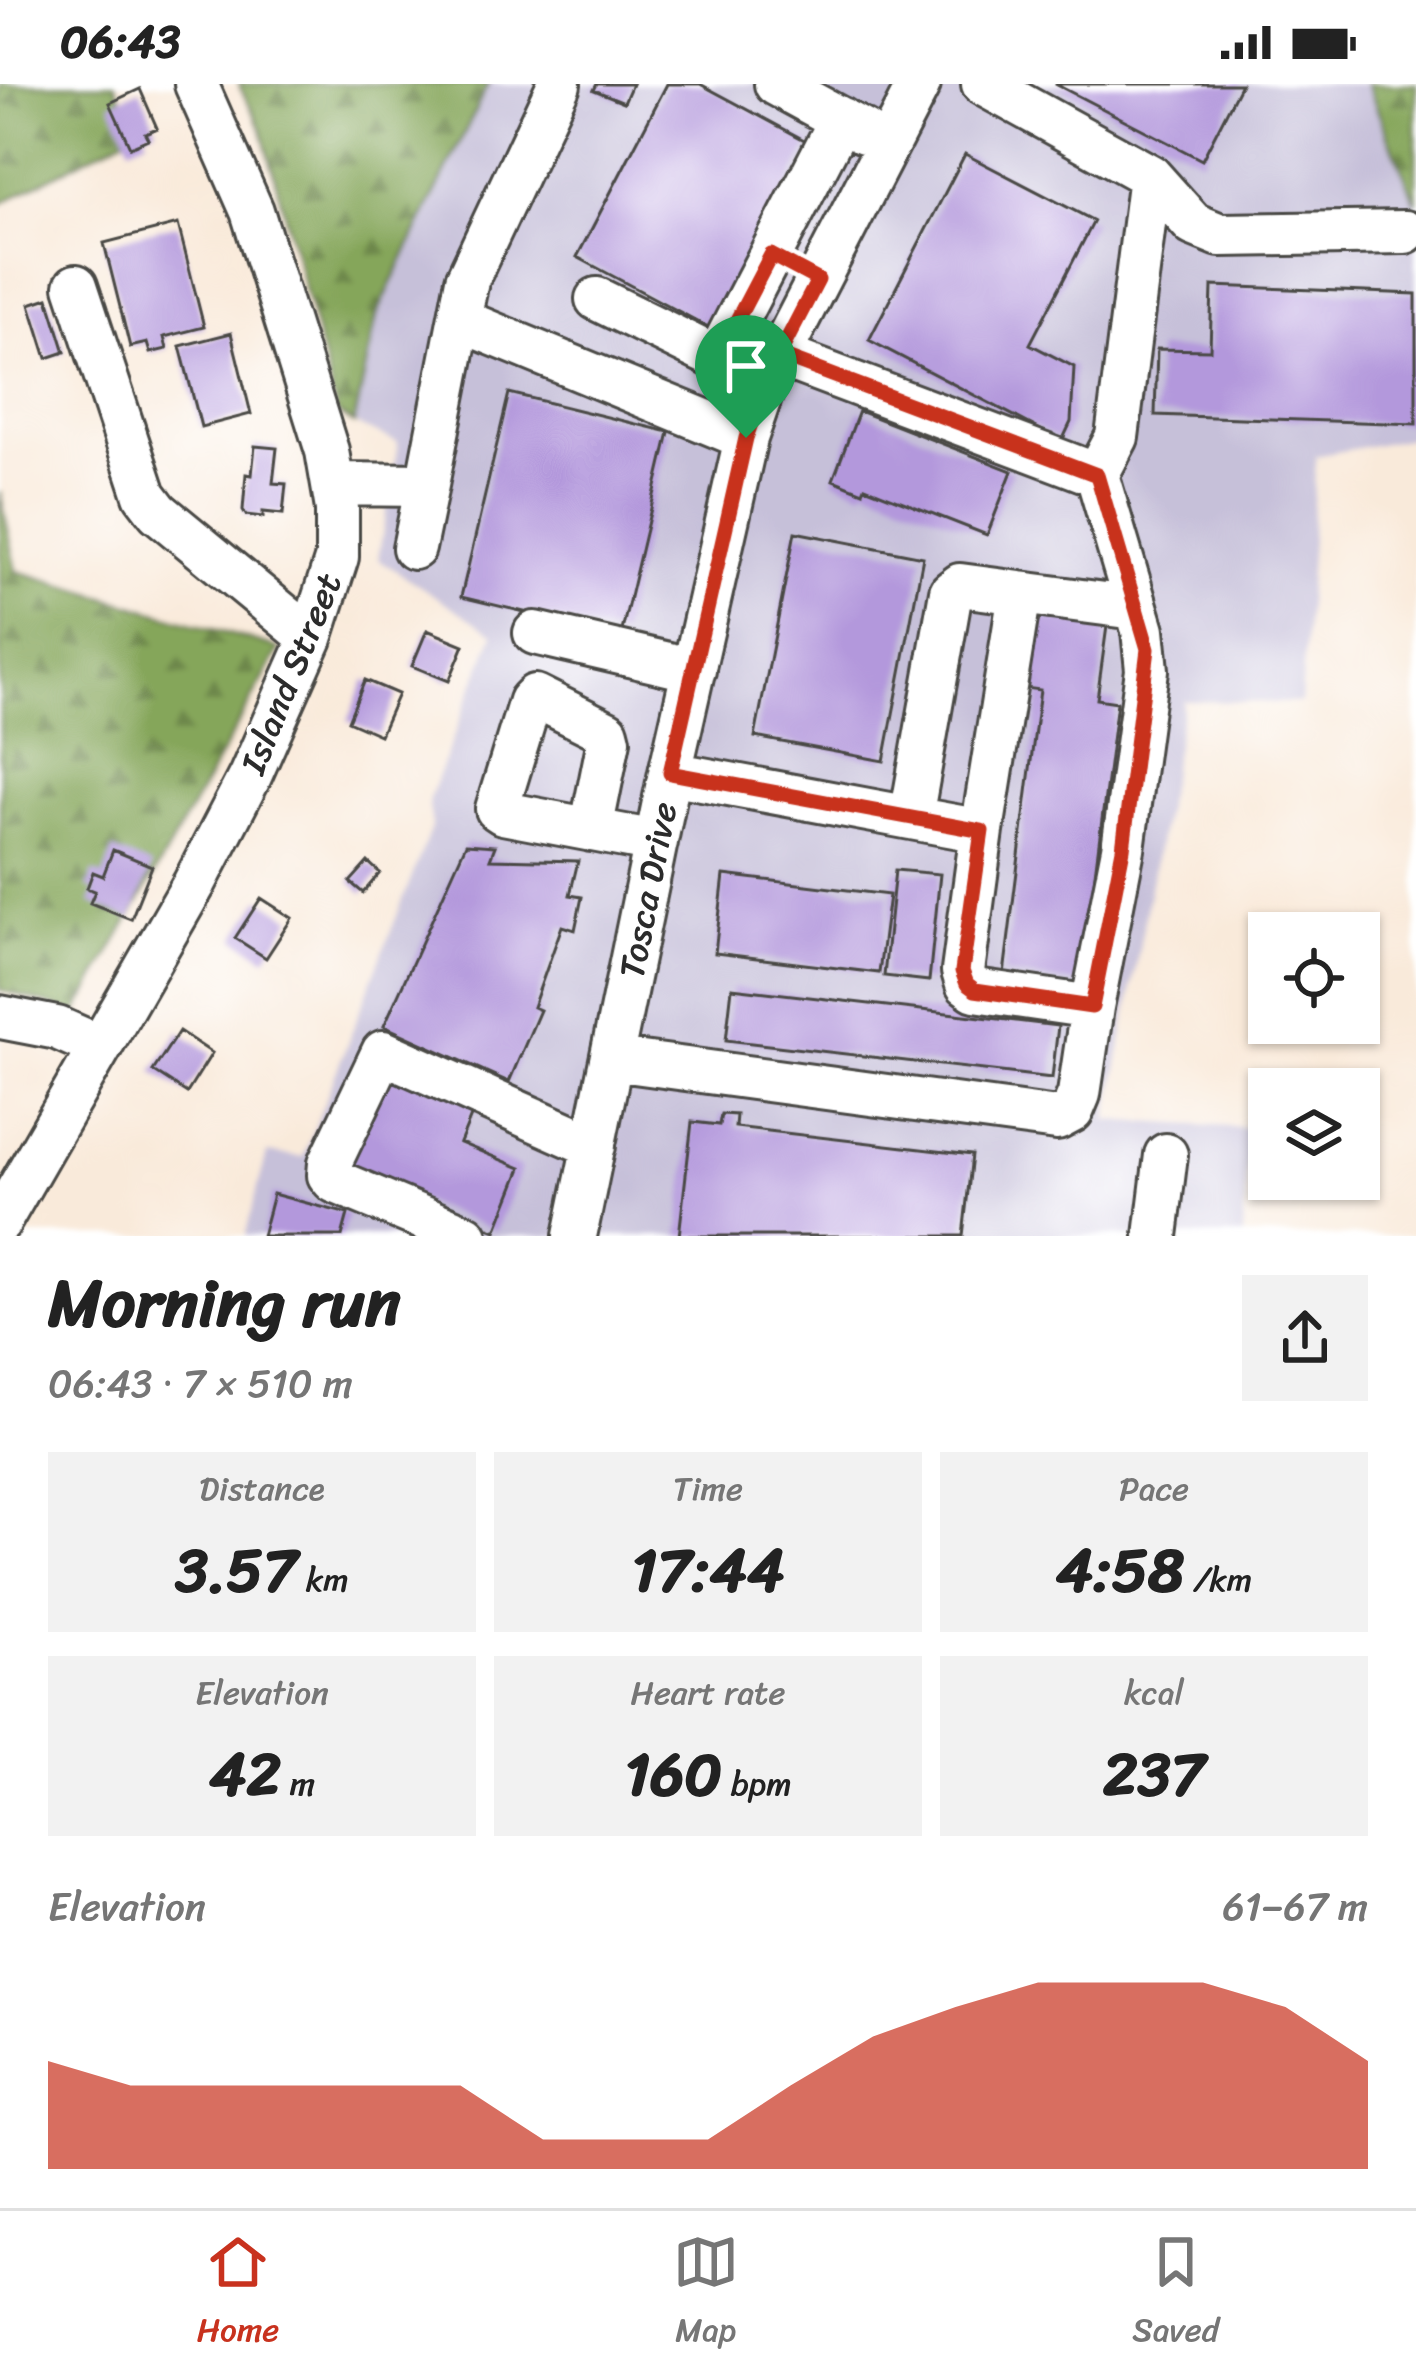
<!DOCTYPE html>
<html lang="en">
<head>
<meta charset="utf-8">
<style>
	body { margin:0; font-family:Sriracha,sans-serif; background:#f2f2f2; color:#222; height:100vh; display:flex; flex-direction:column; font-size:45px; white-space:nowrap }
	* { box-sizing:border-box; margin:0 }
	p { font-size:39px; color:#767676 }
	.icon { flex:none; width:66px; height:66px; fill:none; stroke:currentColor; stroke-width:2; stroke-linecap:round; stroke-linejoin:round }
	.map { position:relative; height:1152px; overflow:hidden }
	.sheet { display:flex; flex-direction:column; background:#fff; flex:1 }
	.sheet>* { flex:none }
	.buttons { position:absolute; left:1248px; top:828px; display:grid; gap:24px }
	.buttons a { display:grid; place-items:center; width:132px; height:132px; border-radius:0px; background:#fff; box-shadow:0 3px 9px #0004; font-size:60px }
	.pin { position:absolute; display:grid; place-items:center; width:102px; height:102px; color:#fff; margin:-123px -51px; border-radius:50% 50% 50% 0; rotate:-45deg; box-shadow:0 0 12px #0007 }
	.pin .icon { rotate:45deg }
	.round { display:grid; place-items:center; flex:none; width:126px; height:126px; border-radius:0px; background:#f2f2f2 }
	.summary { display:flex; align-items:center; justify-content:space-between; height:204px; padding:0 48px }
	h1 { font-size:66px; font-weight:700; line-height:90px }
	.figures { display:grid; grid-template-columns:repeat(3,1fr); gap:18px; height:204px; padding:12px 48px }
	.figures div { display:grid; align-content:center; border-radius:0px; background:#f2f2f2; text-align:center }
	.figures b { font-size:60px; font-weight:700 }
	.figures small { font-size:33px; font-weight:400 }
	.figures p { font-size:33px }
	.chart { height:336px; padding:24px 48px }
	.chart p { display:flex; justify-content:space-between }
	.chart svg { width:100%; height:216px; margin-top:12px; fill:#c8321e; opacity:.7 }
	.status { display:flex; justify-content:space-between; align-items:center; height:84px; padding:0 60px; background:#fff; direction:ltr }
	.status svg { height:33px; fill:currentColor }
	.tabs { display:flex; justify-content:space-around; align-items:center; height:168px; border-top:3px solid #e0e0e0; background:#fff; font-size:33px; color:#767676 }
	.tabs a { display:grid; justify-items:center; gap:6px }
	.tabs .current { color:#c8321e }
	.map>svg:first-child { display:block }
	.industrial { fill:#c6c0d9 }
	.forest { fill:url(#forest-firs); stroke:#586842; stroke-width:3 }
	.building { fill:#b398dc }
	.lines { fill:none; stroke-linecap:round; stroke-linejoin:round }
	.minor-casing { stroke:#4a4845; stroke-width:48 }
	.minor { stroke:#fff; stroke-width:42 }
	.route-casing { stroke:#fff; stroke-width:24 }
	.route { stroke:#c8321e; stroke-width:15 }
	.labels { text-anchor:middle; stroke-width:9; stroke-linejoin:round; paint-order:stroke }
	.street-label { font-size:36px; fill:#2b2b2b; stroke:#fff }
</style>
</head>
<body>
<div class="status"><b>06:43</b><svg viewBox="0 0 49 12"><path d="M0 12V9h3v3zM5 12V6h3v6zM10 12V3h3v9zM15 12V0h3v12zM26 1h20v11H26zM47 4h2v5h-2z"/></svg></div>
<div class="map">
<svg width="1416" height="1152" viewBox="0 0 1416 1152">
	<defs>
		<pattern id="forest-firs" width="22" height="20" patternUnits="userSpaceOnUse" patternTransform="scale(3)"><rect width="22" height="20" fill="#85a65a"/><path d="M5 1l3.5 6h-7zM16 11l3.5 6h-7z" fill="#6d874b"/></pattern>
	</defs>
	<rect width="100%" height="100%" fill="#fff"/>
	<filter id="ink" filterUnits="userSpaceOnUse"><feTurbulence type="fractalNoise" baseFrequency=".00833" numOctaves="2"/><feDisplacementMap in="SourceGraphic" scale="24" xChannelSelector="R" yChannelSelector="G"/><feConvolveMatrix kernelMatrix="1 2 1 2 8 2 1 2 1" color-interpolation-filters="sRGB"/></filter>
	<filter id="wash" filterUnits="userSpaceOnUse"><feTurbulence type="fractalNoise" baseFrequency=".004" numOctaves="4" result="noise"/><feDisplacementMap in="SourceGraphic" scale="48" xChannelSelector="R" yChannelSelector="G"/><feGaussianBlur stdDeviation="2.7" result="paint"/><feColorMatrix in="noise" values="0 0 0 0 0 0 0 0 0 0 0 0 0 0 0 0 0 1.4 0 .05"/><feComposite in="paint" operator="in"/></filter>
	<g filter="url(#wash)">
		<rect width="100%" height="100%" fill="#f9eada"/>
		<!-- industrial -->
		<path class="industrial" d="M488,0H1367L1416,119V353L1316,372L1301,619L1184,617L1108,1036L1249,1044L1243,1152H245L267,1069L303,1073L432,741L428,717L494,550L378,475L398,359L354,340L377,230Z"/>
		<!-- forest -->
		<path class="forest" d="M0,0H115L135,48L0,120Z
			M238,0H488L377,230L354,340L337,329L262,45Z
			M1367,0H1416V119Z
			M0,408L17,487L280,565L77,929L0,906Z"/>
		<g id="blocks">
			<!-- building -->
			<path class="building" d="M597,0H632L624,18L594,6Z
				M667,0H700L810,59L712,245L577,173Z
				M1055,0H1241L1202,76Z
				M140,5L157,44L145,49L148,55L130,63L110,19Z
				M965,70L1094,137L1030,260L1074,283L1071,338L1062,357L869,256Z
				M178,140L204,243L164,253L167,265L150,269L147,259L130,263L104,159Z
				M1212,202L1416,210V340L1155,331L1157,265L1210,266Z
				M48,214L65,268L47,274L30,220Z
				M231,249L251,330L201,343L180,262Z
				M509,309L669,348L621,551L461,513Z
				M859,327L1012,387L987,451L865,403L863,408L833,396Z
				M255,362L277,364L273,399L286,400L283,430L263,428V433L246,431L243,426L246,390L252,391Z
				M795,448L923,473L884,677L755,653Z
				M1034,533L1107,542L1097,615L1117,618L1081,900L1004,890L1040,606L1025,604Z
				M427,546L464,561L449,597L412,582Z
				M365,596L398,610L380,651L348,637Z
				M466,760L495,762L490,775L578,777L570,811L582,813L575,846L562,842L533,923L540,926L509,998L384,942Z
				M113,766L152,782L131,835L90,819L95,807L87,804L93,788L103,792Z
				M368,778L380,789L363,809L350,798Z
				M895,786L940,790L929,897L884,892Z
				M724,791L889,811L879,889L715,869Z
				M261,814L292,834L266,874L235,854Z
				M732,904L1058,942L1052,994L726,956Z
				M179,947L212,969L187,1009L153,987Z
				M389,983L477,1018L460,1059L521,1084L496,1147L347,1086Z
				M721,1030L736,1031L735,1043L972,1071L963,1152H679L692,1038L719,1041Z
				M273,1110L348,1130L342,1152H262Z"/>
		</g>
	</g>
	<g filter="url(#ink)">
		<use href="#blocks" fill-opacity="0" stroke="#4a4845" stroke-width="3"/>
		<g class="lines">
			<defs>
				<path id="minor" d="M776,0L864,48
					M1150,92L1193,140L1220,151L1405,148
					M76,202L145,411L158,428L311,554
					M597,215L717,274
					M462,237L746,354
					M779,271L1097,391L1117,353L1150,92L983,0
					M765,299L717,274L841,35
					M333,400L427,401L467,196L559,0
					M414,464L427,401
					M1020,509L1136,524
					M535,549L694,586
					M670,689L911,734L951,508L960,501L1020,509L982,747
					M911,734L982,747L963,887L967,900L975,906L1092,923L1123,765L1147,586L1143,546L1097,391
					M591,746L609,656L607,648L535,612L530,617L497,725L503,729L656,758
					M0,933L57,944L100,963
					M612,975L1057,1035L1072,1027L1079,1010L1092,923
					M0,1137L194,800L250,692L311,554L337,473V425L327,367L252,127L196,0
					M466,1152L334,1097L329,1091L330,1079L383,968L594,1062
					M575,1152L670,689L746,354L765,299L919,0
					M1156,1152L1166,1071"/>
			</defs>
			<!-- minor casing -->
			<use href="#minor" class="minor-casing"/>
			<!-- minor -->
			<use href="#minor" class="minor"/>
		</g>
	</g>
	<g class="lines" filter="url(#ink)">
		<defs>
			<path id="route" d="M771,171L818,196L779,271L1097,391L1148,565L1123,765L1092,923L975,906L967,900L962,887L982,747L670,689L746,354L765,299L717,274Z"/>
		</defs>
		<!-- route casing -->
		<use href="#route" class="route-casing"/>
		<!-- route -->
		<use href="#route" class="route"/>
	</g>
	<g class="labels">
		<!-- street labels -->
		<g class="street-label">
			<text transform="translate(290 589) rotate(-68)" y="13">Island Street</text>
			<text transform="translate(647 806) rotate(-79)" y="13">Tosca Drive</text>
		</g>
	</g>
</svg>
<div class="buttons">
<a><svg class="icon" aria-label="locate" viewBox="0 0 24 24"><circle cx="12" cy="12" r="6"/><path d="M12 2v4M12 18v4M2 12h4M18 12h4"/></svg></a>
<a><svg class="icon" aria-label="layers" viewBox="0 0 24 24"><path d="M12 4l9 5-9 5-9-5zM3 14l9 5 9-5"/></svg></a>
</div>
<div class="pin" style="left:746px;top:354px;background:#1e9e55"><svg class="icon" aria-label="arrive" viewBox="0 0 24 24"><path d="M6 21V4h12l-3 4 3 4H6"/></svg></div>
</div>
<section class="sheet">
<div class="summary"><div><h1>Morning run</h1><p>06:43 · 7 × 510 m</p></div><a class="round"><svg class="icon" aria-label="share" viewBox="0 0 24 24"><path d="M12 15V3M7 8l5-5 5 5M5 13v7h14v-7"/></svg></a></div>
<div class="figures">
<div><p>Distance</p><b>3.57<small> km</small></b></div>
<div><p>Time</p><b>17:44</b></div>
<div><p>Pace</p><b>4:58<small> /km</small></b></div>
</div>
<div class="figures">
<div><p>Elevation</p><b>42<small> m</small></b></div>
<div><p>Heart rate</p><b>160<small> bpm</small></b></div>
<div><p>kcal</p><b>237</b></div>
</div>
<div class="chart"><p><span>Elevation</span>61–67 m</p>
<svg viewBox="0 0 160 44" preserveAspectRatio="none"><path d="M0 44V22L10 27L20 27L30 27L40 27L50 27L60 38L70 38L80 38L90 27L100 17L110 11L120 6L130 6L140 6L150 11L160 22V44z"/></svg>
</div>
</section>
<nav class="tabs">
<a class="current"><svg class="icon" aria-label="home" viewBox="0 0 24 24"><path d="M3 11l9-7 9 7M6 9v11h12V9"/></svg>Home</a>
<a><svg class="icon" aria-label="map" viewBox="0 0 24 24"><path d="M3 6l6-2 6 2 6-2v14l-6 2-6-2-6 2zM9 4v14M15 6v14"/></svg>Map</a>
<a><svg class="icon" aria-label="saved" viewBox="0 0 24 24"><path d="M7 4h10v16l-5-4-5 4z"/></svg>Saved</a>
</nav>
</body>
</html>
